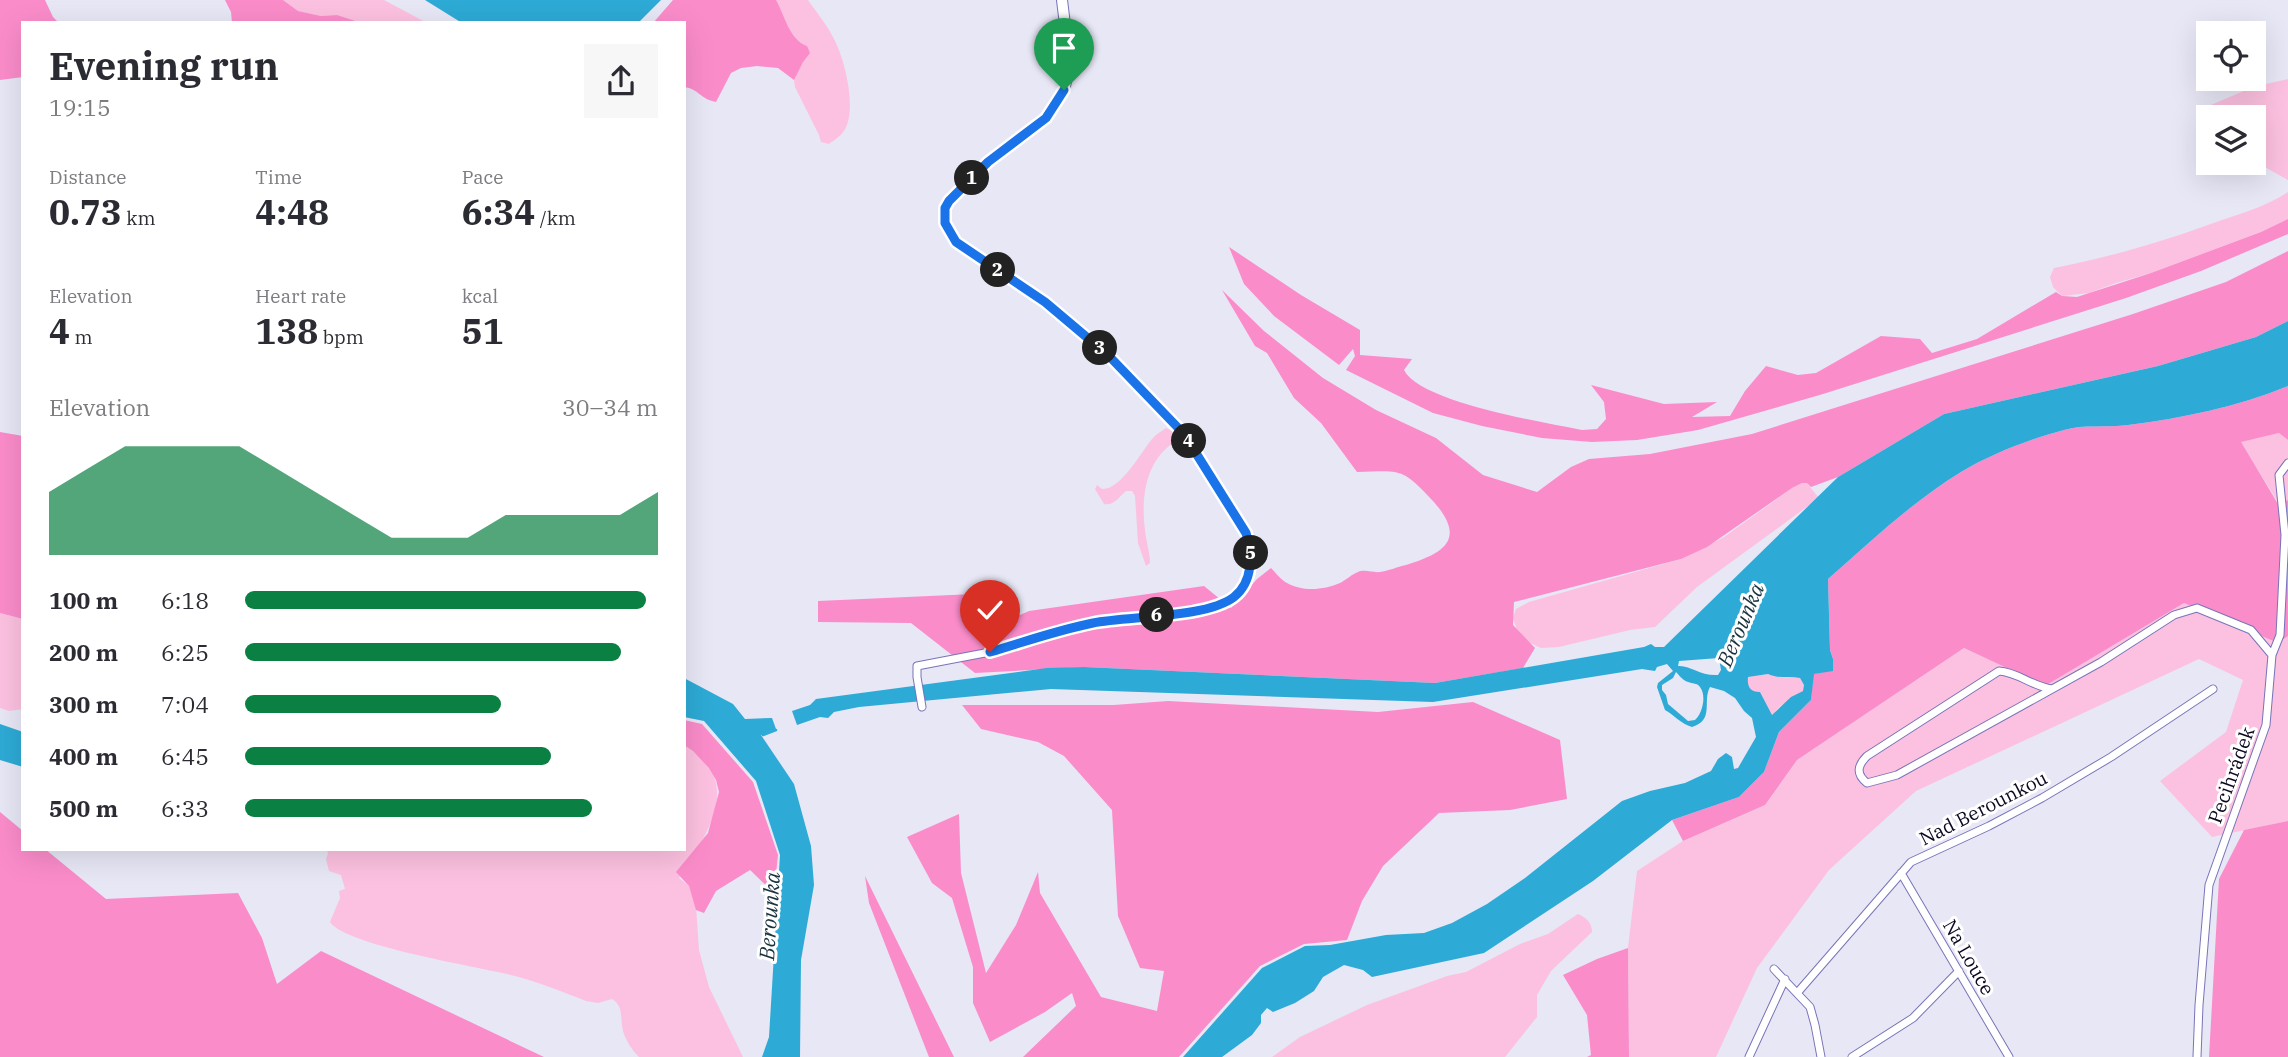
<!DOCTYPE html>
<html lang="en">
<head>
<meta charset="utf-8">
<style>
	body { margin:0; font-family:"IBM Plex Serif",serif; background:#f7f7f7; color:#2b2b33; height:100vh; display:flex; flex-direction:column; font-size:26px; white-space:nowrap }
	* { box-sizing:border-box; margin:0 }
	p { font-size:23px; color:#7c7c81 }
	.icon { flex:none; width:38px; height:38px; fill:none; stroke:currentColor; stroke-width:2; stroke-linecap:round; stroke-linejoin:round }
	.map { position:relative; flex:1; overflow:hidden }
	.side { position:absolute; left:21px; top:21px; width:665px; height:830px; display:flex; flex-direction:column; background:#fff; border-radius:0px; box-shadow:0 7px 28px #0002 }
	.side>* { flex:none }
	.buttons { position:absolute; left:2196px; top:21px; display:grid; gap:14px }
	.buttons a { display:grid; place-items:center; width:70px; height:70px; border-radius:0px; background:#fff; box-shadow:0 7px 28px #0002; font-size:35px }
	.pin { position:absolute; display:grid; place-items:center; width:60px; height:60px; color:#fff; margin:-72px -30px; border-radius:50% 50% 50% 0; rotate:-45deg; box-shadow:0 0 7px #0007 }
	.pin .icon { rotate:45deg }
	.km { position:absolute; width:35px; height:35px; margin:-18px; border-radius:50%; background:#222; color:#fff; font-size:19px; line-height:35px; text-align:center }
	.round { display:grid; place-items:center; flex:none; width:74px; height:74px; border-radius:0px; background:#f7f7f7 }
	.summary { display:flex; align-items:center; justify-content:space-between; height:119px; padding:0 28px }
	h1 { font-size:38px; font-weight:700; line-height:52px }
	.metrics { display:grid; grid-template-columns:repeat(3,1fr); gap:10px; height:119px; padding:7px 28px }
	.metrics div { display:grid; align-content:center }
	.metrics b { font-size:35px; font-weight:700 }
	.metrics small { font-size:19px; font-weight:400 }
	.metrics p { font-size:19px }
	.chart { height:196px; padding:14px 28px }
	.chart p { display:flex; justify-content:space-between }
	.chart svg { width:100%; height:126px; margin-top:7px; fill:#0b8043; opacity:.7 }
	ul { padding:0 28px; list-style:none; font-size:23px }
	li { display:grid; grid-template-columns:112px 84px 1fr; align-items:center; height:52px }
	li i { height:18px; border-radius:9px; background:#0b8043 }
	.map>svg:first-child { display:block }
	.green { fill:#fcc1e0 }
	.forest { fill:#fa8cca }
	.water { fill:#2daad5; fill-rule:evenodd }
	.lines { fill:none; stroke-linecap:round; stroke-linejoin:round }
	.stream { stroke:#2daad5; stroke-width:2.5 }
	.street-casing { stroke:#7974b8; stroke-width:9 }
	.secondary-casing { stroke:#7974b8; stroke-width:12 }
	.street { stroke:#fff; stroke-width:7 }
	.secondary { stroke:#fff; stroke-width:10 }
	.route-casing { stroke:#fff; stroke-width:14 }
	.route { stroke:#1a73e8; stroke-width:9 }
	.labels { text-anchor:middle; stroke-width:6; stroke-linejoin:round; paint-order:stroke }
	.street-label { font-size:19px; fill:#0b0720; stroke:#fff }
	.water-label { font-size:21px; font-style:italic; fill:#19333d; stroke:#fff }
</style>
</head>
<body>
<div class="map">
<svg width="2288" height="1057" viewBox="0 0 2288 1057">
	<rect width="100%" height="100%" fill="#e7e7f6"/>
	<!-- green -->
	<path class="green" d="M283,0H384L427,23H362L337,15L321,16L298,11Z
		M776,0H808C817,13 828,26 835,41C845,61 855,103 847,125C844,134 836,139 829,144L821,142L819,135L795,87L794,80L807,46C789,39 784,16 776,0Z
		M2288,79V180L2254,161V117H2208V135L2204,121V108L2253,87Z
		M2288,192V219L2261,232L2151,273L2116,283L2089,293L2062,296L2053,287L2050,277L2054,268C2114,256 2162,242 2219,221C2243,213 2267,206 2288,192Z
		M1166,428L1172,431L1174,435L1173,443C1145,462 1141,499 1145,530C1146,541 1150,552 1150,563L1146,566L1138,543L1135,496L1132,491H1126C1119,497 1114,506 1104,504L1095,489L1097,485L1102,489C1121,490 1141,452 1152,439C1156,434 1162,431 1166,428Z
		M2279,433L2288,440V500L2279,504L2240,442Z
		M1802,483H1807L1819,498L1697,587L1655,627L1630,630L1559,647L1541,648L1528,642L1517,630L1513,618L1516,609L1529,602L1681,559L1724,537L1792,488Z
		M2184,603L2278,643L2288,636V821L2212,837L2160,781L2226,732L2243,680L2199,659L1916,791L1829,870L1757,968L1716,1057H1629L1628,948L1637,871L1683,841L1765,805L1797,760L1964,648L2045,686Z
		M0,613L23,619V709L9,711L0,708Z
		M1768,674C1780,679 1788,676 1800,678L1804,685L1803,691L1779,707L1772,716L1760,692C1750,692 1747,687 1747,677Z
		M684,745C746,781 707,834 679,878L689,886L696,906L699,950L709,987L743,1057H639C632,1050 626,1041 623,1031C620,1019 624,1006 612,999L598,1003L586,1001C563,992 539,982 515,976C481,967 346,946 330,922L340,898L339,891L345,889L341,875L329,871L326,859L328,854L327,849H684Z
		M1578,914C1587,918 1592,923 1592,932L1551,971L1537,995V1017L1505,1057H1272L1300,1037L1367,1005L1447,976L1466,972L1520,944L1548,934Z"/>
	<!-- forest -->
	<path class="forest" d="M0,0H45L53,17L59,23H23V77L0,80Z
		M225,0H283L298,11L321,16L337,15L362,23H232L231,12Z
		M673,0H776C785,16 789,39 807,46L810,53L803,62L794,80L778,68L757,66L741,68L731,73L716,102C700,99 699,89 684,87V23H653Z
		M2288,219V234L2201,271L2126,298L1823,394L1698,430L1637,440L1592,442L1542,438L1482,426L1433,413L1346,370L1355,356L1353,349L1339,365L1274,316L1244,284L1229,247L1301,295L1360,330V355L1412,359L1404,370C1421,403 1544,422 1582,430L1597,429L1606,419L1604,402L1591,385L1664,404L1717,402L1692,417L1730,416L1745,391L1766,366L1798,375L1816,373L1881,336L1920,339L1932,353L1977,339L2056,292L2062,296L2077,297L2151,273L2261,232Z
		M2288,251V321L2256,337L2158,366L1944,414L1838,477L1811,487L1807,483H1802L1792,488L1707,547L1681,559L1514,602L1513,625L1535,648L1523,668L1435,683L1084,667L975,673L911,623L818,622V601L974,594L977,620L1002,623L1029,611L1204,586L1231,608L1257,579L1271,568C1276,573 1281,580 1287,583C1303,592 1324,590 1340,583C1346,580 1352,574 1358,572C1365,569 1373,573 1380,572C1388,571 1397,567 1406,565C1446,553 1467,538 1432,500C1401,467 1401,471 1357,472L1321,423L1294,398L1267,353L1255,346L1222,290L1264,331L1323,378L1376,410L1436,438L1483,475L1537,492L1571,467L1589,459L1650,454L1752,434L2133,314L2226,282Z
		M2288,386V440L2279,433L2241,442L2278,504L2288,500V636L2278,643L2184,603L2045,686L1964,648L1797,760L1765,805L1683,841L1672,820L1739,797L1764,772L1779,732L1811,700L1813,674L1833,670V659L1830,650L1828,579C1870,542 1912,502 1961,472C1991,454 2030,439 2064,430C2084,424 2107,428 2128,425C2183,418 2237,407 2288,386Z
		M0,432L23,436V619L0,613Z
		M1168,701L1378,712L1473,702L1560,740L1567,799L1510,810L1439,813L1383,866L1362,901L1347,940L1304,944L1260,966L1179,1057H1023L1076,1006L1072,993L1045,1012L990,1042L973,1003V967L952,898L932,883L907,837L959,814L961,873L986,973L1016,925L1038,872L1040,893L1101,997L1157,1011L1164,971L1140,968L1118,916L1112,810L1064,756L1038,742L981,729L962,705H1114Z
		M684,720L702,724L753,782L778,855L774,893L750,870L716,891L704,913L696,910L689,886L676,872L708,833L719,792L716,780L709,768L693,751L684,745Z
		M0,812L23,831V849H45L106,899L238,893L262,938L277,984L321,951L544,1057H0Z
		M2288,821V1057H2209L2219,879L2244,830Z
		M865,876L954,1057H929L869,903Z
		M1628,948L1629,1057H1587L1591,1055L1587,1015L1563,975L1597,959Z"/>
	<!-- water -->
	<path class="water" d="M425,0H661L638,23H462Z
		M2288,321V386C2237,407 2183,418 2128,425C2107,428 2084,424 2064,430C2030,439 1991,454 1961,472C1912,502 1870,542 1828,579L1830,650L1833,659V671L1814,674L1811,700L1779,732L1764,772L1739,797L1672,820L1593,881L1484,953L1372,977L1363,970L1344,965L1323,977L1314,991L1295,1003L1273,1012L1267,1008L1261,1015V1023L1252,1035L1222,1057H1183L1262,968L1305,946L1330,945L1386,935L1424,933L1452,923L1487,904L1525,878L1622,801L1650,791L1685,783L1711,771L1718,759L1726,753L1732,757L1734,769L1738,768L1756,737L1752,718L1744,711L1735,698L1724,691L1710,687C1702,701 1715,720 1692,727C1681,724 1674,715 1665,710L1657,687L1658,683L1673,671L1667,664L1657,667L1655,671L1642,669L1433,702L1051,689L859,707L834,712L828,718L820,717L797,725L792,711L810,705L816,699L1047,668L1084,667L1435,683L1644,647L1651,644L1655,647H1664L1838,477L1944,414L2158,366L2256,337ZM1719,658L1721,670L1718,675C1699,676 1691,665 1678,666L1679,661ZM1676,672C1679,675 1681,678 1684,680C1689,684 1697,682 1700,687C1707,696 1702,714 1695,720L1688,721L1668,704L1666,695L1662,690V685L1673,678ZM1768,674C1779,679 1788,676 1800,678L1804,685L1803,691L1791,697L1772,715L1760,692C1750,692 1747,687 1748,677Z
		M684,678L733,704L745,719L772,718L776,729L761,735L794,784L811,846L814,885L801,960L800,1057H762L769,1037L780,855L756,781L704,721L684,717Z
		M0,724L23,732V767L0,760Z"/>
	<g class="lines">
		<!-- stream -->
		<path class="stream" d="M761,732L763,735L776,730"/>
		<defs>
			<path id="street" d="M2052,689C2033,687 2018,672 1999,671L1867,756C1857,766 1856,774 1867,783L1897,775L2101,662L2174,615L2197,608L2251,630L2272,655
				M922,707L917,677V666L990,652L1094,623L1210,608C1238,598 1251,584 1251,553
				M1901,873L2009,1057
				M1774,969L1810,1007L1815,1025L1821,1057
				M1798,992L1911,862L1989,826L2042,798L2111,757L2213,689
				M1749,1057L1785,979
				M1852,1057L1913,1018L1959,971
				M2197,1057L2199,1005L2209,885L2266,725L2272,655L2280,635L2285,535L2279,475L2288,463"/>
			<path id="secondary" d="M1062,0L1070,66L1064,90L1046,118L988,162L949,201L945,208V223L956,242L1045,302L1109,356L1184,434L1246,533L1251,553"/>
		</defs>
		<!-- street casing -->
		<use href="#street" class="street-casing"/>
		<!-- secondary casing -->
		<use href="#secondary" class="secondary-casing"/>
		<!-- street -->
		<use href="#street" class="street"/>
		<!-- secondary -->
		<use href="#secondary" class="secondary"/>
	</g>
	<g class="lines">
		<defs>
			<path id="route" d="M990,652C1024,642 1058,630 1093,623C1129,616 1207,618 1234,597C1253,582 1253,554 1246,533L1184,434L1109,356L1045,302L956,242L945,223V208L949,201L988,162L1046,118L1064,90"/>
		</defs>
		<!-- route casing -->
		<use href="#route" class="route-casing"/>
		<!-- route -->
		<use href="#route" class="route"/>
	</g>
	<g class="labels">
		<!-- street labels -->
		<g class="street-label">
			<text transform="translate(2231 775) rotate(-70)" y="7">Pecihrádek</text>
			<text transform="translate(1983 808) rotate(-27)" y="7">Nad Berounkou</text>
			<text transform="translate(1969 957) rotate(60)" y="7">Na Louce</text>
		</g>
		<!-- water labels -->
		<g class="water-label">
			<text transform="translate(1741 625) rotate(-67)" y="7">Berounka</text>
			<text transform="translate(770 916) rotate(-86)" y="7">Berounka</text>
		</g>
	</g>
</svg>
<div class="buttons">
<a><svg class="icon" aria-label="locate" viewBox="0 0 24 24"><circle cx="12" cy="12" r="6"/><path d="M12 2v4M12 18v4M2 12h4M18 12h4"/></svg></a>
<a><svg class="icon" aria-label="layers" viewBox="0 0 24 24"><path d="M12 4l9 5-9 5-9-5zM3 14l9 5 9-5"/></svg></a>
</div>
<div class="pin" style="left:1064px;top:90px;background:#1e9e55"><svg class="icon" aria-label="arrive" viewBox="0 0 24 24"><path d="M6 21V4h12l-3 4 3 4H6"/></svg></div>
<div class="pin" style="left:990px;top:652px;background:#d93025"><svg class="icon" aria-label="check" viewBox="0 0 24 24"><path d="M5 12l5 5 9-10"/></svg></div>
<b class="km" style="left:972px;top:178px">1</b>
<b class="km" style="left:998px;top:270px">2</b>
<b class="km" style="left:1100px;top:348px">3</b>
<b class="km" style="left:1189px;top:441px">4</b>
<b class="km" style="left:1251px;top:553px">5</b>
<b class="km" style="left:1157px;top:615px">6</b>
<section class="side">
<div class="summary"><div><h1>Evening run</h1><p>19:15</p></div><a class="round"><svg class="icon" aria-label="share" viewBox="0 0 24 24"><path d="M12 15V3M7 8l5-5 5 5M5 13v7h14v-7"/></svg></a></div>
<div class="metrics">
<div><p>Distance</p><b>0.73<small> km</small></b></div>
<div><p>Time</p><b>4:48</b></div>
<div><p>Pace</p><b>6:34<small> /km</small></b></div>
</div>
<div class="metrics">
<div><p>Elevation</p><b>4<small> m</small></b></div>
<div><p>Heart rate</p><b>138<small> bpm</small></b></div>
<div><p>kcal</p><b>51</b></div>
</div>
<div class="chart"><p><span>Elevation</span>30–34 m</p>
<svg viewBox="0 0 160 44" preserveAspectRatio="none"><path d="M0 44V22L10 14L20 6L30 6L40 6L50 6L60 14L70 22L80 30L90 38L100 38L110 38L120 30L130 30L140 30L150 30L160 22V44z"/></svg>
</div>
<ul>
<li><b>100 m</b>6:18<i style="width:97%"></i></li>
<li><b>200 m</b>6:25<i style="width:91%"></i></li>
<li><b>300 m</b>7:04<i style="width:62%"></i></li>
<li><b>400 m</b>6:45<i style="width:74%"></i></li>
<li><b>500 m</b>6:33<i style="width:84%"></i></li>
</ul>
</section>
</div>
</body>
</html>
